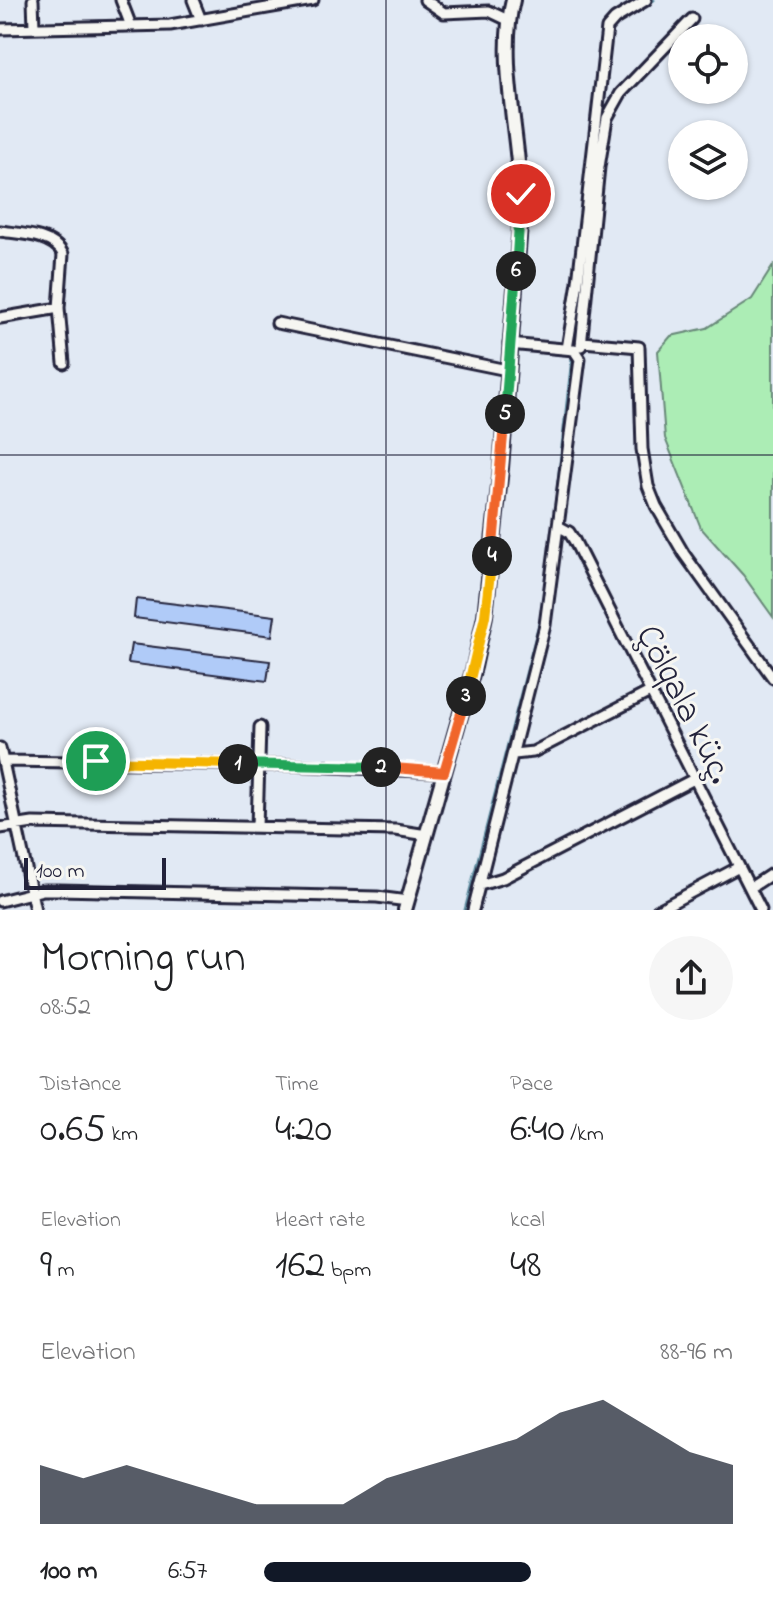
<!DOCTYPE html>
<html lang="en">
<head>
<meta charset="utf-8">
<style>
	body { margin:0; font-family:"Indie Flower",sans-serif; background:#f6f6f6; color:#202124; height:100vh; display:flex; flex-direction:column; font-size:30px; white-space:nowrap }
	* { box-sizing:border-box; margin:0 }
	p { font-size:26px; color:#757577 }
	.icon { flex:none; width:44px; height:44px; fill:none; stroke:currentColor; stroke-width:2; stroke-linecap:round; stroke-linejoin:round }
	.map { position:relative; height:910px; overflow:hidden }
	.side { display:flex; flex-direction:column; background:#fff; flex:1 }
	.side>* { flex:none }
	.tools { position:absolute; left:668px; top:24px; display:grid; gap:16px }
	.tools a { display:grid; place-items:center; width:80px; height:80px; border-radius:50%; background:#fff; box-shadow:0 2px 6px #0004; font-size:40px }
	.scale { position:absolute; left:24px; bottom:20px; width:142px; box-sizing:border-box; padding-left:8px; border:4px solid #22223b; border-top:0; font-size:22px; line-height:28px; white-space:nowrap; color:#22223b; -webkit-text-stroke:6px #f6f6f2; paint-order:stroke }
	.pin { position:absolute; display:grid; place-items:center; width:68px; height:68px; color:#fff; margin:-34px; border:4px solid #fff; border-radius:50%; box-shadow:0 2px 8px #0007 }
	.km { position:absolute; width:40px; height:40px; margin:-20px; border-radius:50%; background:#222; color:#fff; font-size:22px; line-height:40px; text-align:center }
	.round { display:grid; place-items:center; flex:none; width:84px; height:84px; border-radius:42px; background:#f6f6f6 }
	.summary { display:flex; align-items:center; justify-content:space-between; height:136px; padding:0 40px }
	h1 { font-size:44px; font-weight:600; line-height:60px }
	.stats { display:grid; grid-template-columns:repeat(3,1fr); gap:12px; height:136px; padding:8px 40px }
	.stats div { display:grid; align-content:center }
	.stats b { font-size:40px; font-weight:600 }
	.stats small { font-size:22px; font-weight:400 }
	.stats p { font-size:22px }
	.chart { height:224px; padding:16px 40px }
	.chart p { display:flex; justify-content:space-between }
	.chart svg { width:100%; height:144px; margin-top:8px; fill:#111827; opacity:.7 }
	ul { padding:0 40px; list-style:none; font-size:26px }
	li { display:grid; grid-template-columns:128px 96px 1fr; align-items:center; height:60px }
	li i { height:20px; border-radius:10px; background:#111827 }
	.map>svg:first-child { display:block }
	.green { fill:#acedb5; stroke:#678878; stroke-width:2 }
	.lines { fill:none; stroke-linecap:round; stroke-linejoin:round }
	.stream { stroke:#6493a6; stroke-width:3 }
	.building { fill:#b0cbf8; stroke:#22223b; stroke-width:2 }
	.minor-casing { stroke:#22223b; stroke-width:15 }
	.tertiary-casing { stroke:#22223b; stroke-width:18 }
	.minor { stroke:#f6f6f2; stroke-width:9 }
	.tertiary { stroke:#f6f6f2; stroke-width:12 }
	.split-1-casing { stroke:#fff; stroke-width:16 }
	.split-2-casing { stroke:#fff; stroke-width:16 }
	.split-3-casing { stroke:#fff; stroke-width:16 }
	.split-4-casing { stroke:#fff; stroke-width:16 }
	.split-5-casing { stroke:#fff; stroke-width:16 }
	.split-6-casing { stroke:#fff; stroke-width:16 }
	.split-7-casing { stroke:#fff; stroke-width:16 }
	.split-1 { stroke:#f5b400; stroke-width:10 }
	.split-2 { stroke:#22a559; stroke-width:10 }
	.split-3 { stroke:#f0652b; stroke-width:10 }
	.split-4 { stroke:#f5b400; stroke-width:10 }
	.split-5 { stroke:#f0652b; stroke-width:10 }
	.split-6 { stroke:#22a559; stroke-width:10 }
	.split-7 { stroke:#22a559; stroke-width:10 }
	.grid { fill:none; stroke:#22223b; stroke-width:2; stroke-opacity:0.55 }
	.labels { text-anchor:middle; stroke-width:6; stroke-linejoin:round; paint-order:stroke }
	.street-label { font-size:36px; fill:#22223b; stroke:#f6f6f2 }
</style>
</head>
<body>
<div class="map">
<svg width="773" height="910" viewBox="0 0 773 910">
	<rect width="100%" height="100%" fill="#e1e9f4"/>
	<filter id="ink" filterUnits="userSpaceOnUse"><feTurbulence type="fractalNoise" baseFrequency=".0125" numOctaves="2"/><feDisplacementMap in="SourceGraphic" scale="16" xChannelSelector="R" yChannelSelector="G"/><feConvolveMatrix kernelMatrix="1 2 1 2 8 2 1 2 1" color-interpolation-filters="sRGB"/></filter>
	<g filter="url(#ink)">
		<!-- green -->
		<path class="green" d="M773,266V617L743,575L701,528L665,438L658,351L671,336L707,328L752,299Z"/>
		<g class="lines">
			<!-- stream -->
			<path class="stream" d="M646,5L654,0
				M574,344L583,280
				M549,561L572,358
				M465,910L542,612"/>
		</g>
		<!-- building -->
		<path class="building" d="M136,599L275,616L272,636L134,618Z
			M131,644L270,661L267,681L128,663Z"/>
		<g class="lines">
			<defs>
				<path id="minor" d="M33,0L34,27
					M121,0L131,26
					M193,0L201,20
					M425,0L444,13L489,11L510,21
					M0,29L170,25L313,0
					M0,231C20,234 53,234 63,254L59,308L64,363
					M0,318L59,308
					M277,323L507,370
					M583,342L639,347L642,449L648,486L656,506L684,554L773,678
					M581,346L599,167L607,118L621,93L692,19
					M567,349L578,282L607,28L615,19L646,0
					M558,526L569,532L574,540L761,910
					M0,748L35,910
					M514,754L533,752L650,692
					M3,761L286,765L444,772
					M257,827L260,727
					M0,828L33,823L395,830L427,835
					M480,885L503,878L694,779
					M750,888L773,873
					M0,901L43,890H58L377,897L408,901
					M473,910L545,625L580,359L574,350L509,344
					M658,910L739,867"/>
				<path id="tertiary" d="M405,910L474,667L485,616L501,468L521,212C522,146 497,63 513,0"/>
			</defs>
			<!-- minor casing -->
			<use href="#minor" class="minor-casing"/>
			<!-- tertiary casing -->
			<use href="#tertiary" class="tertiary-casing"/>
			<!-- minor -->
			<use href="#minor" class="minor"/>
			<!-- tertiary -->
			<use href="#tertiary" class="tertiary"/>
		</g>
	</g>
	<g class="lines" filter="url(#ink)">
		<defs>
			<path id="split-1" d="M96,761L238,764"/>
			<path id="split-2" d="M238,764L381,767"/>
			<path id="split-3" d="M381,767L444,772L466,696"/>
			<path id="split-4" d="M466,696L485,616L492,556"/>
			<path id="split-5" d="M492,556L505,414"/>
			<path id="split-6" d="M505,414L516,271"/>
			<path id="split-7" d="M516,271L521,194"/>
		</defs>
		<!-- split-1 casing -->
		<use href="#split-1" class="split-1-casing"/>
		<!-- split-2 casing -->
		<use href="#split-2" class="split-2-casing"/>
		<!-- split-3 casing -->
		<use href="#split-3" class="split-3-casing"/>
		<!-- split-4 casing -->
		<use href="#split-4" class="split-4-casing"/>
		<!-- split-5 casing -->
		<use href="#split-5" class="split-5-casing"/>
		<!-- split-6 casing -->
		<use href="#split-6" class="split-6-casing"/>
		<!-- split-7 casing -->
		<use href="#split-7" class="split-7-casing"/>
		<!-- split-1 -->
		<use href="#split-1" class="split-1"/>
		<!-- split-2 -->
		<use href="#split-2" class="split-2"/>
		<!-- split-3 -->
		<use href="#split-3" class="split-3"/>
		<!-- split-4 -->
		<use href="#split-4" class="split-4"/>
		<!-- split-5 -->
		<use href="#split-5" class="split-5"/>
		<!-- split-6 -->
		<use href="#split-6" class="split-6"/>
		<!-- split-7 -->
		<use href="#split-7" class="split-7"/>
	</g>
	<!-- grid -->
	<path class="grid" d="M386,0V910M0,455H773"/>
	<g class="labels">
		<!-- street labels -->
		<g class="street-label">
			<text transform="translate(687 703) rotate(63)" y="13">Çölqala küç.</text>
		</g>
	</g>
</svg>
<div class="tools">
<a><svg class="icon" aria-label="locate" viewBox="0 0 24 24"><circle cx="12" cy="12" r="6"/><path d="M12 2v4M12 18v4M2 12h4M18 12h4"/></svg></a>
<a><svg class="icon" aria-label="layers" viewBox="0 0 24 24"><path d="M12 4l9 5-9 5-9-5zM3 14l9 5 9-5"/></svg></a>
</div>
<div class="scale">100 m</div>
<div class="pin" style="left:96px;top:761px;background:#1e9e55"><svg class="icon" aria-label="arrive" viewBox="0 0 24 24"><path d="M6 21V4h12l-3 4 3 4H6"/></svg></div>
<div class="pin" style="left:521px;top:194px;background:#d93025"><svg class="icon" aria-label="check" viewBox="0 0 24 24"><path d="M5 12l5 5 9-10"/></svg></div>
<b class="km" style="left:238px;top:764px">1</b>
<b class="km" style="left:381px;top:767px">2</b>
<b class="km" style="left:466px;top:696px">3</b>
<b class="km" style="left:492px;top:556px">4</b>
<b class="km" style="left:505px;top:414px">5</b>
<b class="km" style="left:516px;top:271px">6</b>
</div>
<section class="side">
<div class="summary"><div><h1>Morning run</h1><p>08:52</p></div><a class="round"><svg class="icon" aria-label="share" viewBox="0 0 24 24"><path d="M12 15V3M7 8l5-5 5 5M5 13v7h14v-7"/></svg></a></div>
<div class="stats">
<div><p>Distance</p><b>0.65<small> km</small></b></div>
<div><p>Time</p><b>4:20</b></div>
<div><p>Pace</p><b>6:40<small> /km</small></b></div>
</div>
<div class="stats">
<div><p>Elevation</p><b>9<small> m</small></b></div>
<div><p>Heart rate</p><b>162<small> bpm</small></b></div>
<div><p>kcal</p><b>48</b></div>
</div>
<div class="chart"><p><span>Elevation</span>88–96 m</p>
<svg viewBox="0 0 160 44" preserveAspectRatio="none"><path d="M0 44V26L10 30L20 26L30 30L40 34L50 38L60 38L70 38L80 30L90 26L100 22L110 18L120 10L130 6L140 14L150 22L160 26V44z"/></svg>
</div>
<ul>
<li><b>100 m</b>6:57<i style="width:57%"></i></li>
</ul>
</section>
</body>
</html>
